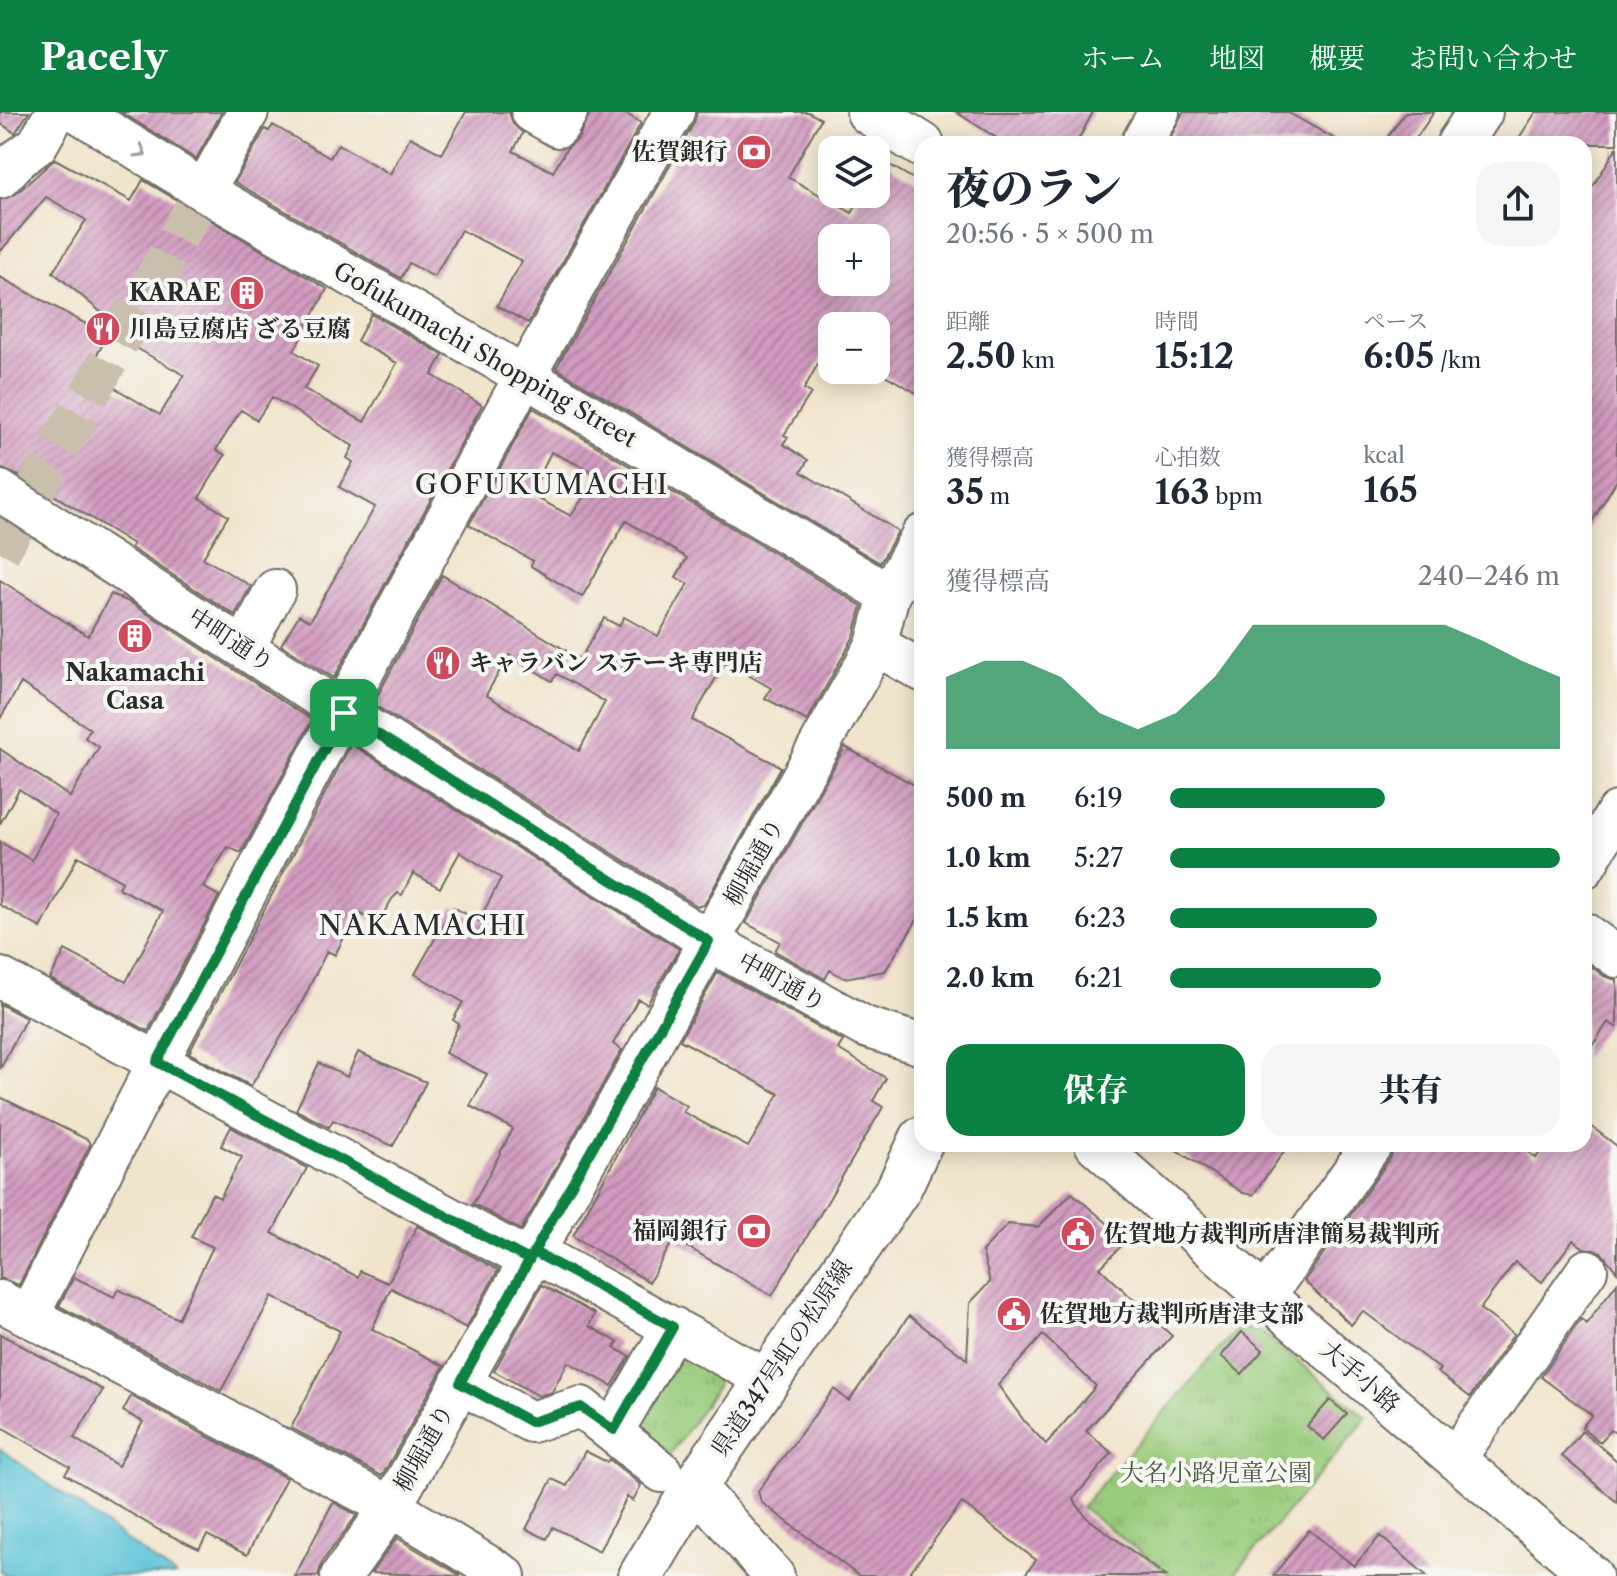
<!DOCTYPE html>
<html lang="ja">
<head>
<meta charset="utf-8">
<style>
	body { margin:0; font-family:"Libre Caslon Text","Noto Serif JP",serif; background:#f6f6f7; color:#1f2937; height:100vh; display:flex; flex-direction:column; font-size:30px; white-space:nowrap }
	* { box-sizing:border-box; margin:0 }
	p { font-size:26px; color:#747a83 }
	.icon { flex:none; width:44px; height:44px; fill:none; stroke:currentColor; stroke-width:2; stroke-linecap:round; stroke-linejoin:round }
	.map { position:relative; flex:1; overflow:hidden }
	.drawer { position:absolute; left:914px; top:24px; width:678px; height:1016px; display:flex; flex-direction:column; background:#fff; border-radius:24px; box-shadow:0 4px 20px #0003 }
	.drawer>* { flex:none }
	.tools { position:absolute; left:818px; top:24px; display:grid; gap:16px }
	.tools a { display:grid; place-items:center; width:72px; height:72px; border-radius:16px; background:#fff; box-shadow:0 4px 20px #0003; font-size:40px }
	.pin { position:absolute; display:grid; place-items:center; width:68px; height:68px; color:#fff; margin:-34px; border-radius:16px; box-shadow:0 4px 12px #0006 }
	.round { display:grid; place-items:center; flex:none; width:84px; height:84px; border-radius:24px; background:#f6f6f7 }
	.overview { display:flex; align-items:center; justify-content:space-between; height:136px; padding:0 32px }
	h1 { font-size:44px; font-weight:800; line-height:60px }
	.metrics { display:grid; grid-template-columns:repeat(3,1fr); gap:12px; height:136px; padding:8px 32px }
	.metrics div { display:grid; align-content:center }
	.metrics b { font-size:34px; font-weight:800 }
	.metrics small { font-size:22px; font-weight:400 }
	.metrics p { font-size:22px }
	.chart { height:224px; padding:16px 32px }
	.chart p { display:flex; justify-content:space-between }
	.chart svg { width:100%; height:144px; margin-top:8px; fill:#0b8043; opacity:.7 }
	.primary-button { display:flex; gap:16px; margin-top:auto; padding:16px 32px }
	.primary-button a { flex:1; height:92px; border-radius:24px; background:#0b8043; color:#fff; font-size:32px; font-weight:800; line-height:92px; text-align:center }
	.primary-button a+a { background:#f6f6f7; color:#1f2937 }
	ul { padding:0 32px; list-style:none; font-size:26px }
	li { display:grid; grid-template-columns:128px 96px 1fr; align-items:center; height:60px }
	li i { height:20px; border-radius:10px; background:#0b8043 }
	header { display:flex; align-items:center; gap:48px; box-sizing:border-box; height:112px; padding:0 40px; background:#0b8043; color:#fff }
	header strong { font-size:38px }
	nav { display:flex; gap:44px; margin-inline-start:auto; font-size:28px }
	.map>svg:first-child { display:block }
	.park { fill:url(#park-tufts); stroke:#627c54; stroke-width:2 }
	.water { fill:#5ac3d7; stroke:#427781; stroke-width:2 }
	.building { fill:url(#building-hatch); fill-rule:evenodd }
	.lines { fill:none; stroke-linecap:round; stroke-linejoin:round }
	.minor-tunnel { stroke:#c9bfac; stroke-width:40; stroke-dasharray:40 20; stroke-linecap:butt }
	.minor-casing { stroke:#706c63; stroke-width:44 }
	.major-casing { stroke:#706c63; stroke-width:48 }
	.minor { stroke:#fff; stroke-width:40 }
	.major { stroke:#fff; stroke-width:44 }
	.oneway { stroke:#a0a0a0 }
	.route-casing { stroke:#fff; stroke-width:16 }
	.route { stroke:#0b8043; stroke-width:10 }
	.labels { text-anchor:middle; stroke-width:8; stroke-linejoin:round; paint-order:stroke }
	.poi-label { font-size:24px; font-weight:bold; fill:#2b2b2b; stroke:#f6f6f2; text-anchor:start }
	.street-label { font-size:24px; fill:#2b2b2b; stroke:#f6f6f2 }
	.park-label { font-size:24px; fill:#4c5b43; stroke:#f6f6f2 }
	.quarter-label { font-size:28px; letter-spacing:2px; fill:#2b2b2b; stroke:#f6f6f2 }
</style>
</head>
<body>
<header>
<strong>Pacely</strong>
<nav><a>ホーム</a><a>地図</a><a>概要</a><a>お問い合わせ</a></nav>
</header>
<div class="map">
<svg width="1617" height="1464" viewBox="0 0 1617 1464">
	<defs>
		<pattern id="park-tufts" width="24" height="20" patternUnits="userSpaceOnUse" patternTransform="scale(2)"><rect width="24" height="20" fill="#9acc7c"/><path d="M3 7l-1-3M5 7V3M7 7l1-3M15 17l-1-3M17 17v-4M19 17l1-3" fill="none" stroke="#85af6b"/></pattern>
		<pattern id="building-hatch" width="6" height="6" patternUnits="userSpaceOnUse" patternTransform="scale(2)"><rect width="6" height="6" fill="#d29bc0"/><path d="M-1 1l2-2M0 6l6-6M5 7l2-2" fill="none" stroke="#ab7f9c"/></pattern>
	</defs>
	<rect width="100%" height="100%" fill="#f6f6f2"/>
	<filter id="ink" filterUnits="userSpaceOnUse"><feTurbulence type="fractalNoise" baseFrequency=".0125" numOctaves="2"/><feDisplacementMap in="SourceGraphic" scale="16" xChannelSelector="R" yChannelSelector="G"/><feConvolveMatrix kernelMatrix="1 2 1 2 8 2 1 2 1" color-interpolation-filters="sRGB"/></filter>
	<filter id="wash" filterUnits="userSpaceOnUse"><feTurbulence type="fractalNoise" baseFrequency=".006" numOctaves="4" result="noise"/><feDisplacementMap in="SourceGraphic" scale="32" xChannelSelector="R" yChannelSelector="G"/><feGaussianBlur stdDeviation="1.8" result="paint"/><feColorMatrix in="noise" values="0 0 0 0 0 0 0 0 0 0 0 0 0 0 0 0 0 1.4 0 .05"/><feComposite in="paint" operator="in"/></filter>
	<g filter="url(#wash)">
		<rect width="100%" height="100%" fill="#f1e4cc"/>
		<!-- park -->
		<path class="park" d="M1238,1216L1260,1219L1367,1306L1233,1464H1171L1081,1395Z
			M672,1233L713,1256L718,1273L664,1352L625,1317Z"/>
		<!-- water -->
		<path class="water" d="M0,1337L176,1464H6L0,1458Z"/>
		<g id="blocks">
			<!-- building -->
			<path class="building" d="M0,0H29L15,21L0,11Z
				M121,0H222L196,47Z
				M466,0H509L513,12L523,21L513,39L553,60L567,36L578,27L590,0H623L641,11L528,211L497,194L522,149L461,118L434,165L409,151L401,166L235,70L265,17L269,19L273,13L330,46L338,32L390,62L410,25L442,42Z
				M697,0H808L821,7L788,65L852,101L863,82H876V45L922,72V284L876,258V214H832V226L804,277L811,281L784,323L788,325L783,332L808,348L801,360L898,419L880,451L556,256L694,11ZM832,126H876V170H832Z
				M956,0H1093L1076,32H1006Z
				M1183,0H1287L1344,32H1167Z
				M1405,0H1434L1412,32H1383Z
				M1536,0H1617V32H1515Z
				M1617,35V368L1584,423V89Z
				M55,47L131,89L143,68L327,177L294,239L318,254L304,277L364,310L397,251L357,229L371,202L443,243L432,263L482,293L334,566L281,533L299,503L310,509L375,395L339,375L353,350L347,346L353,334L272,285L257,308L241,298L216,338L225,343L199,386L228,404L203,446L251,474L235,503L131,436L133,432L54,383L45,356L19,364L0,356V165L108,224L87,259L160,303L184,263L108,220L114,211L53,160L86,108L46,85L0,140V88L16,82Z
				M533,296L862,494L854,524L807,609L765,586L771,576L725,550L692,608L781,655L704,793L697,794L373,592L442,463L580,547L604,506L619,514L624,505L658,524L688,472L676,465L687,446L626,409L582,485L531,454L533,449L469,413ZM551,340L598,362L571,404L531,383ZM509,543L552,569L557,562L605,590L579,639L486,583Z
				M0,468L88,524L111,482L131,491L312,608L241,741L228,735L203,775L219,784L148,919L50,867L65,838L126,870L163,799L119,776L122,770L78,744L41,816L0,793V730L32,748L56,702L19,677L0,712V637L70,685L99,635L85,626L90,617L21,571L0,607Z
				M351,632L679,837L647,892L638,887L613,932L622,938L521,1118L473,1092L513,1017L470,994L487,962L445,941L459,912L453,908L463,890L415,862L453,795L479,809L501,766L463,742L460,740L440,776L413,761L402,783L398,781L392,787L378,811L357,800L335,843L327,839L300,894L251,974L189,941Z
				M845,635L922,677V800L885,859L844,866L830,858L825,867L775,839L780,830L746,811Z
				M1584,849L1604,864L1617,868V916L1608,910L1584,946Z
				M718,860L843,929L838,937L886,966L873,989L883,995L772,1184L674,1127L649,1170L573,1124L654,975L687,994L683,1000L748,1035L779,982L680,928Z
				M0,892L26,906L0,957Z
				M358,940L426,970L393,1034L333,1008L329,1015L296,998L319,951L347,965Z
				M0,985L88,1028L90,1033L19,1173L0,1166Z
				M1584,1009L1617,1034V1160L1601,1140L1584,1136L1573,1128L1542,1170L1515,1150L1480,1197L1514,1222L1470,1285L1437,1260L1440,1257L1363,1199L1351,1213L1304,1169L1391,1045L1395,1032H1517L1536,1046L1546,1032H1584Z
				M231,1015L307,1056L272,1121L358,1165L360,1159L388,1171L417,1114L498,1158L466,1216L391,1176L372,1217L444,1254L382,1364L291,1316L340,1219L272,1184L221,1279L59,1194L74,1165L114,1185L118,1177L178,1207L213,1135L191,1125L212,1082L220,1086L242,1045L221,1034Z
				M1167,1032H1289L1253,1083L1243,1081Z
				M1072,1081L1127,1128L1100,1156L1172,1224L1086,1319L1112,1341L1073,1387L1086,1405L1166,1464H1024L1036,1448L962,1391L907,1464H859L761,1390L758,1379L834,1277L849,1289L909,1204L967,1247L970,1191L990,1170L982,1139L1008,1112L1038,1115ZM1043,1223L1096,1274L1046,1332L1025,1310L998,1273Z
				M1617,1171V1322L1611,1318L1600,1330L1582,1315L1592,1303L1541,1265L1581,1207L1586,1212Z
				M542,1173L595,1202L589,1214L618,1230L614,1236L630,1244L612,1274L568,1250L552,1280L539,1284L494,1259Z
				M1242,1220L1263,1238L1242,1262L1221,1244Z
				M0,1222L103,1278L74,1326L118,1354L143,1310L123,1299L131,1284L286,1366L247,1443L207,1423L199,1437L159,1418L65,1362L70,1355L0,1314Z
				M1330,1288L1347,1302L1324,1328L1307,1314Z
				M1582,1319L1617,1349V1390L1562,1344Z
				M585,1339L607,1350L609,1347L641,1373L633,1389L627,1385L599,1439L553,1415L547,1427L526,1417L552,1367L567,1374Z
				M333,1390L357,1403L322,1450L318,1464H295Z
				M1309,1418L1354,1454L1380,1424L1427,1464H1273Z
				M397,1426L461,1464L371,1461Z"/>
		</g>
	</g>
	<g filter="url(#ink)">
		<use href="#blocks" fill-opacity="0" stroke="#706c63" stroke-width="2"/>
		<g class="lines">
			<!-- minor-tunnel -->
			<path class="minor-tunnel" d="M0,440L204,79"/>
			<defs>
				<path id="minor" d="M78,0L204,79L523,263L889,483
					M532,0L558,15L567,0
					M1141,32L1159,0
					M0,66L18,47L37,33L56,0
					M204,79L248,0
					M0,379L344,601L709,829L865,915L922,933
					M876,533L922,559
					M244,536L275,478
					M1584,756L1617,700
					M1584,821L1617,845
					M0,866L529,1148
					M1095,1032L1265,1184L1592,1464
					M534,1140L766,1267
					M1265,1184L1372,1032
					M0,1189L391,1395L505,1464
					M29,1203C234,797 447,395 674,0
					M460,1271L531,1310L581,1295L662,1360
					M614,1318L673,1215
					M1455,1347L1587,1158
					M695,1374L774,1464
					M341,1464L391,1395L876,533L889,483L922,423"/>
				<path id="major" d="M869,0L922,33
					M1459,32L1480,0
					M641,1464L695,1374L899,1076L922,1027"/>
			</defs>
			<!-- minor casing -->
			<use href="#minor" class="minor-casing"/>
			<!-- major casing -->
			<use href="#major" class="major-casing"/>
			<!-- minor -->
			<use href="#minor" class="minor"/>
			<!-- major -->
			<use href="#major" class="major"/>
		</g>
		<!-- one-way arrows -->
		<defs><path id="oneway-chevron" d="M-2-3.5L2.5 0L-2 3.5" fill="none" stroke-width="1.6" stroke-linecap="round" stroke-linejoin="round" transform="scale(2)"/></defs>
		<use class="oneway" href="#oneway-chevron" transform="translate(141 40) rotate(32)"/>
	</g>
	<g class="lines" filter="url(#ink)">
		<defs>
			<path id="route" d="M344,601L157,950L529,1148L534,1140L673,1215L614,1318L581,1295L531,1310L460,1271L709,829L344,601"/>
		</defs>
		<!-- route casing -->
		<use href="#route" class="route-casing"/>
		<!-- route -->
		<use href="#route" class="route"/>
	</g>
	<!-- icons -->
	<defs>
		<symbol id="bank-disc" viewBox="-11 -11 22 22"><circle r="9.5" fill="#d1495b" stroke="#f6f6f2"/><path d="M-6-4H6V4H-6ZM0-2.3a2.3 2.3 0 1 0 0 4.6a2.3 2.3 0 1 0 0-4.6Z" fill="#fff"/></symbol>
		<symbol id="building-disc" viewBox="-11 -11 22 22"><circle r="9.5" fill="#d1495b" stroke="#f6f6f2"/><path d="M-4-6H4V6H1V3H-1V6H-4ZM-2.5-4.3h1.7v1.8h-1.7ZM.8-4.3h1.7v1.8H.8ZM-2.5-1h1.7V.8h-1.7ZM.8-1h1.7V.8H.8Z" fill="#fff"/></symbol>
		<symbol id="restaurant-disc" viewBox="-11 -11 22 22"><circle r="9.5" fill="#d1495b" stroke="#f6f6f2"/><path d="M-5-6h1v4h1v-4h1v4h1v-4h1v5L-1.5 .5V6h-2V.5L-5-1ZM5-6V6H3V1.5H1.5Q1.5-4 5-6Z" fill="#fff"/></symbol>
		<symbol id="civic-disc" viewBox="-11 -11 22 22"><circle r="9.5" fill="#d1495b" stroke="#f6f6f2"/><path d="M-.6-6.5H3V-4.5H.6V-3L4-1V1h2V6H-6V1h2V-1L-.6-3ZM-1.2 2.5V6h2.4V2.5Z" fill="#fff"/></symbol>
	</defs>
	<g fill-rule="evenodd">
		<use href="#bank-disc" x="734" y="20" width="40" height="40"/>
		<use href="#building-disc" x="227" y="161" width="40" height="40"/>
		<use href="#restaurant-disc" x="83" y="197" width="40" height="40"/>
		<use href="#building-disc" x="115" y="504" width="40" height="40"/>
		<use href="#restaurant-disc" x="423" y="531" width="40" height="40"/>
		<use href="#bank-disc" x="734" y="1099" width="40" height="40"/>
		<use href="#civic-disc" x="1058" y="1102" width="40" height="40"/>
		<use href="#civic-disc" x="994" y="1182" width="40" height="40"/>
	</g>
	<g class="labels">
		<!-- poi labels -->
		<g class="poi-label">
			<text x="728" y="48" text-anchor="end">佐賀銀行</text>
			<text x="221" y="189" text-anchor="end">KARAE</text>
			<text x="129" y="225">川島豆腐店 ざる豆腐</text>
			<text x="469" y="559">キャラバン ステーキ専門店</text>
			<text x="135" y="569" text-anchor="middle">Nakamachi<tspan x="135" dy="28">Casa</tspan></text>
			<text x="728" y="1127" text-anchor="end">福岡銀行</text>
			<text x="1104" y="1130">佐賀地方裁判所唐津簡易裁判所</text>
			<text x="1040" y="1210">佐賀地方裁判所唐津支部</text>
		</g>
		<!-- street labels -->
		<g class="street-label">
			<text transform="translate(485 243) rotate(30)" y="8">Gofukumachi Shopping Street</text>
			<text transform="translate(231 528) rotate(33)" y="8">中町通り</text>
			<text transform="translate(754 750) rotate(-61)" y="8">柳堀通り</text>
			<text transform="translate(782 870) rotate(29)" y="8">中町通り</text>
			<text transform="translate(782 1246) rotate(-56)" y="8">県道347号虹の松原線</text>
			<text transform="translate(1360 1265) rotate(41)" y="8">大手小路</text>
			<text transform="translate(424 1336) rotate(-61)" y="8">柳堀通り</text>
		</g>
		<!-- park labels -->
		<g class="park-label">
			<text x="1216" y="1369">大名小路児童公園</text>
		</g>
		<!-- quarter labels -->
		<g class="quarter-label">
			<text x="542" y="382">GOFUKUMACHI</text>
			<text x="423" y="823">NAKAMACHI</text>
		</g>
	</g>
</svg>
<div class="tools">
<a><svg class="icon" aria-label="layers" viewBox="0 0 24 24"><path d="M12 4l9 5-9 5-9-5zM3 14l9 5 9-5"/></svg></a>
<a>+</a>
<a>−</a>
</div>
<div class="pin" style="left:344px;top:601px;background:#1e9e55"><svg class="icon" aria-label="arrive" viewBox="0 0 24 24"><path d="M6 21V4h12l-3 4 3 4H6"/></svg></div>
<section class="drawer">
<div class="overview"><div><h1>夜のラン</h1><p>20:56 · 5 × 500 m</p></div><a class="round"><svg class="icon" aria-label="share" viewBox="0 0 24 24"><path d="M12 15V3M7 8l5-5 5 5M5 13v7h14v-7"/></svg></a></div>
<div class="metrics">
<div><p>距離</p><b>2.50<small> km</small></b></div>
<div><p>時間</p><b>15:12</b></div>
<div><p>ペース</p><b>6:05<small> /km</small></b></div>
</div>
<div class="metrics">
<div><p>獲得標高</p><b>35<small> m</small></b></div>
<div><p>心拍数</p><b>163<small> bpm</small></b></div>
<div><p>kcal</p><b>165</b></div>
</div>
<div class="chart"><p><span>獲得標高</span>240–246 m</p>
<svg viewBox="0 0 160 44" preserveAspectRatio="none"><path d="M0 44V22L10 17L20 17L30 22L40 33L50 38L60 33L70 22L80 6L90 6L100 6L110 6L120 6L130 6L140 11L150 17L160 22V44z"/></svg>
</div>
<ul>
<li><b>500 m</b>6:19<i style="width:55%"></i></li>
<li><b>1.0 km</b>5:27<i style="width:100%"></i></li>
<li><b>1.5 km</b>6:23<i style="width:53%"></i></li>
<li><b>2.0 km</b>6:21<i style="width:54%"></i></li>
</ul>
<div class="primary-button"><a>保存</a><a>共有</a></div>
</section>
</div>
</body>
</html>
